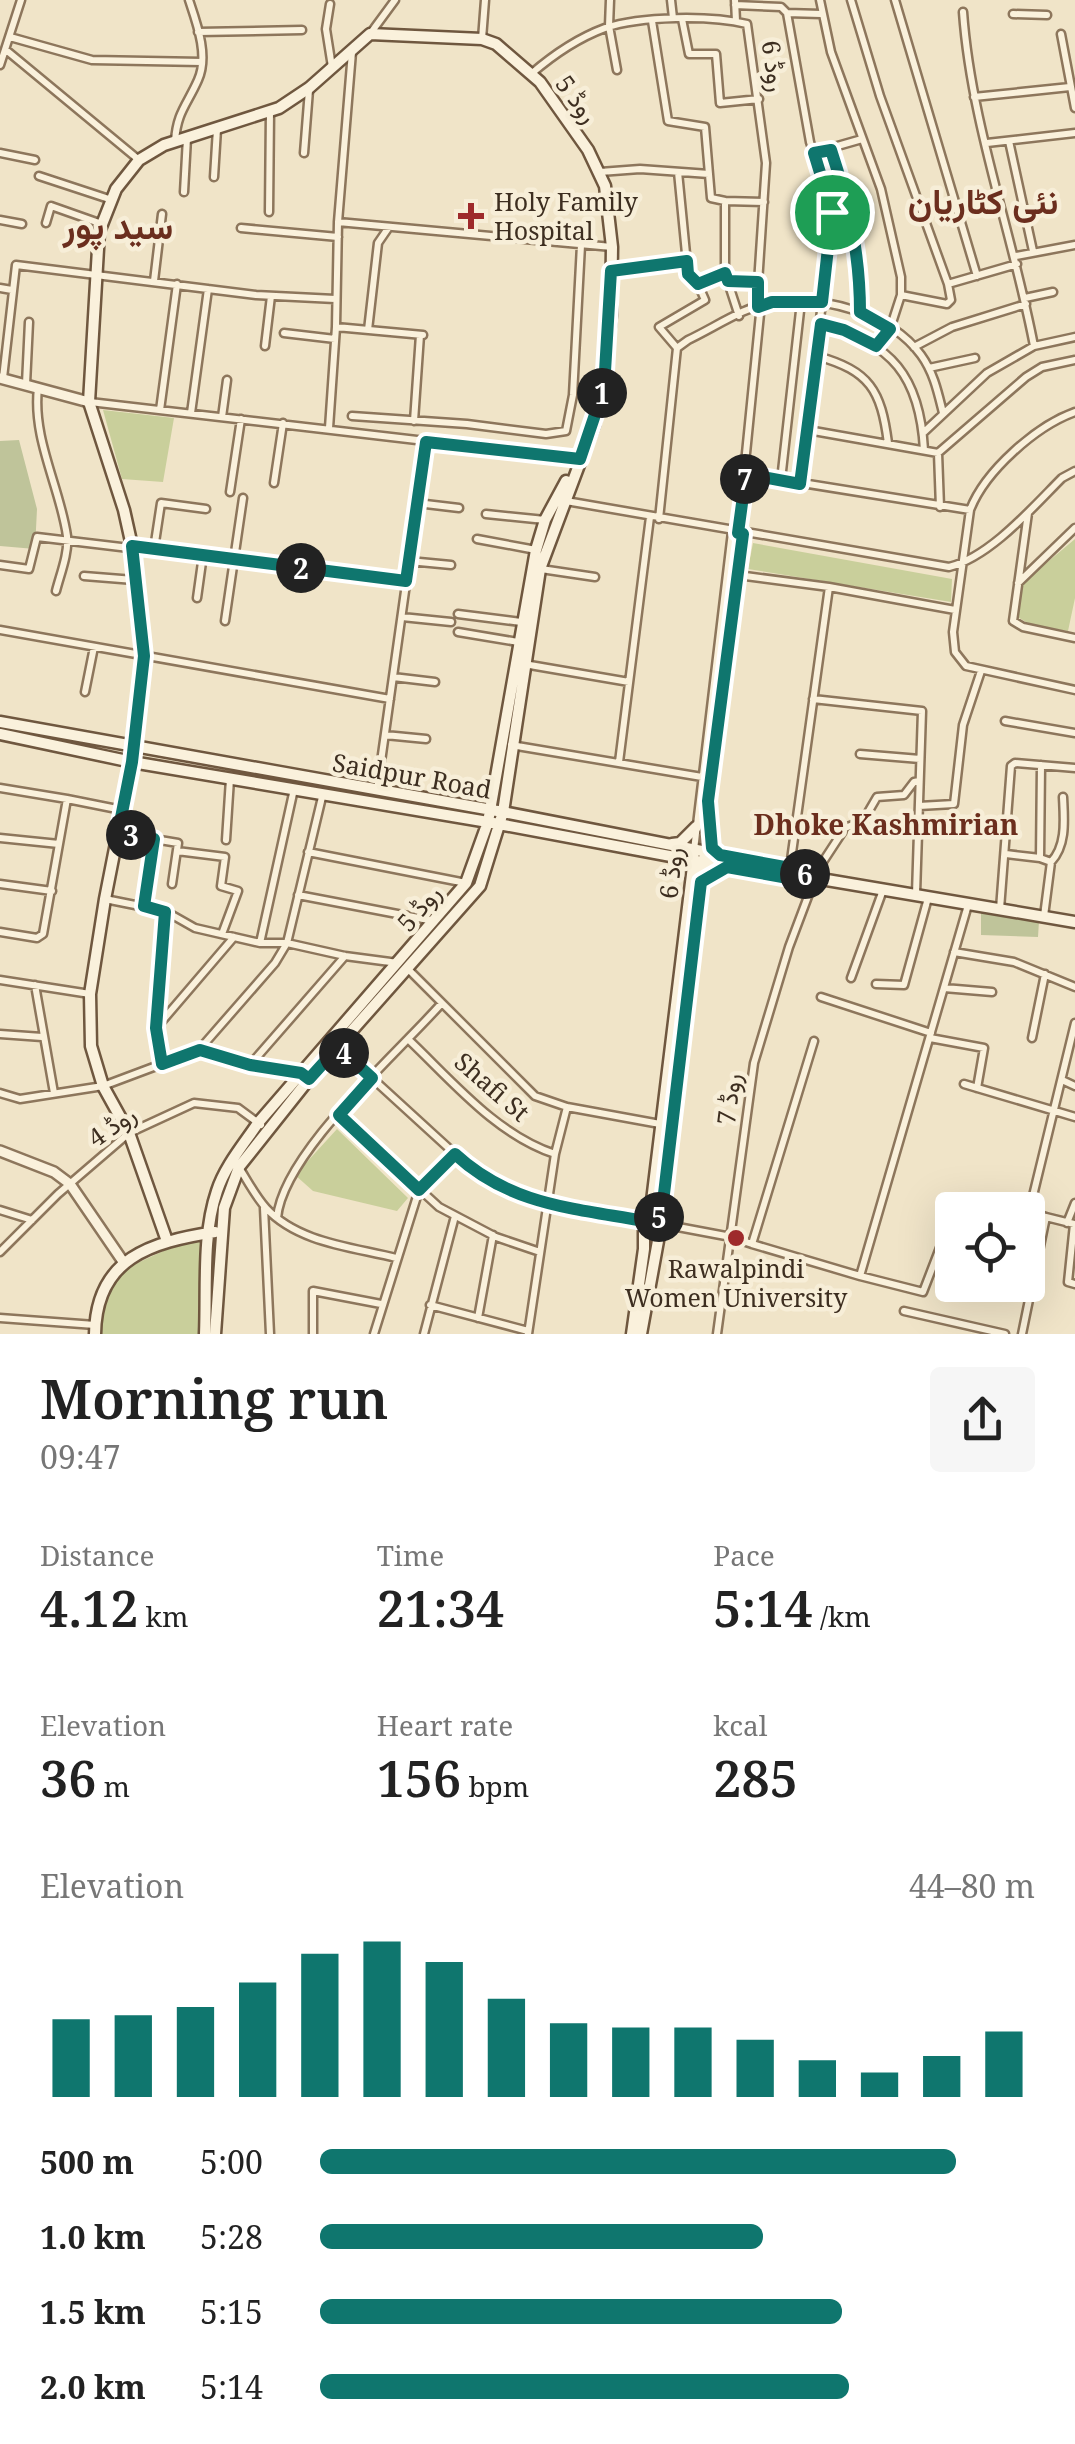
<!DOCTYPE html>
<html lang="en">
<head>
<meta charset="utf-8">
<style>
	body { margin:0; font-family:"Noto Serif",Vazirmatn,serif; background:#f6f6f6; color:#222; height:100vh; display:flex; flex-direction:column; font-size:38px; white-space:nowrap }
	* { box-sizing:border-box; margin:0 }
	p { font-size:32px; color:#767676 }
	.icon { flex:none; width:55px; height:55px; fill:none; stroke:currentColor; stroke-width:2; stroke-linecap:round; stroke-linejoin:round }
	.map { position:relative; height:1334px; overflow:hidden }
	.side { display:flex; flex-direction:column; background:#fff; flex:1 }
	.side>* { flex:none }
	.fabs { position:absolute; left:935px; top:1192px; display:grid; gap:20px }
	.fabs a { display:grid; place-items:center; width:110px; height:110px; border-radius:10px; background:#fff; box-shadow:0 10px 40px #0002; font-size:50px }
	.pin { position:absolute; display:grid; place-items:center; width:85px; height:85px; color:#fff; margin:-42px; border:5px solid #fff; border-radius:50%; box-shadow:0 2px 10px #0007 }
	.km { position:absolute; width:50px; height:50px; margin:-25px; border-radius:50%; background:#222; color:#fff; font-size:28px; line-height:50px; text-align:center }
	.round { display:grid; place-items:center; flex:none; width:105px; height:105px; border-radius:10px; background:#f6f6f6 }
	.headline { display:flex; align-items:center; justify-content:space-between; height:170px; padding:0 40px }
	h1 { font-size:55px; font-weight:600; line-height:75px }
	.metrics { display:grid; grid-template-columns:repeat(3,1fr); gap:15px; height:170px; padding:10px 40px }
	.metrics div { display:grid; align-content:center }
	.metrics b { font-size:50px; font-weight:600 }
	.metrics small { font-size:28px; font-weight:400 }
	.metrics p { font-size:28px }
	.chart { height:280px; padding:20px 40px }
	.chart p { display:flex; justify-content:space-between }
	.chart svg { width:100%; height:180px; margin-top:10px; stroke:#0f766e; stroke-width:6 }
	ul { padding:0 40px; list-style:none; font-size:32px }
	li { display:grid; grid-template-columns:160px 120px 1fr; align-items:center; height:75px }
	li i { height:25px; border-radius:12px; background:#0f766e }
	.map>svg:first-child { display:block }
	.green { fill:#c9cf9b }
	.cemetery { fill:#bfc49a }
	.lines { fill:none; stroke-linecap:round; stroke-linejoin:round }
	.minor-casing { stroke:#8d765c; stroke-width:11 }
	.tertiary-casing { stroke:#8d765c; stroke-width:14 }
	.secondary-casing { stroke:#6f573f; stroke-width:15 }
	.minor { stroke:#faf1dc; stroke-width:6 }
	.tertiary { stroke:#faf1dc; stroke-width:9 }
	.secondary { stroke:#faf1dc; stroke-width:10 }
	.route-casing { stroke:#fff; stroke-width:20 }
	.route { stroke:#0f766e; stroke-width:12 }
	.poi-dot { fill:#9e2a2b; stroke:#f7eed8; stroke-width:4 }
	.labels { text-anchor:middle; stroke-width:9; stroke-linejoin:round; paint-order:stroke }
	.street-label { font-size:25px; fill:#3d2e20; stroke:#f7eed8 }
	.poi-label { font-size:25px; fill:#3d2e20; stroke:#f7eed8; text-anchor:start }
	.neighbourhood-label { font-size:28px; font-weight:bold; fill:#6b2e1e; stroke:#f7eed8 }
	.district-label { font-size:35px; font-weight:bold; fill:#6b2e1e; stroke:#f7eed8 }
</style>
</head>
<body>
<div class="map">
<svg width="1075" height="1334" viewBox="0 0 1075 1334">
	<rect width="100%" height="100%" fill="#f0e4c8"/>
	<!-- green -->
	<path class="green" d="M103,410L174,418L163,482L122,479Z
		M1075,539V598L1068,631L1031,625L1016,616L1019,586Z
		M753,543L952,579L951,602L748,569Z
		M337,1129L408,1198L397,1211L313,1191L295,1175Z
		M200,1234L201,1334H100L95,1318L118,1272Z"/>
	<!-- cemetery -->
	<path class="cemetery" d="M19,440L37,509L35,549L0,546V441Z
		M981,911L1039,921L1038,937L981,935Z"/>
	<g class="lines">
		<defs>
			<path id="minor" d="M610,0L609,26L617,70
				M671,0L673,18
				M735,0L736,21
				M820,0L831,52L881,189L901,277V295L890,329L876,346
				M851,0L880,96L948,284L951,300L947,304L901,295
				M895,0L977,276
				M330,4L326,29L332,67
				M735,5L781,7L787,13L821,14
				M787,13L810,142L833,212L800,484
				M1013,14L1047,15
				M682,19L689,54H716L720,103L759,99
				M652,21L668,121L705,127L711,198L725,201V273L739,316
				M198,32L302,30
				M370,34L395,0
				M1061,34L1075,108
				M10,37L92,60L202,62
				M482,39L485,0
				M6,50L139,160
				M0,65L21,0
				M531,74C553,55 578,38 605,28C641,16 710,15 747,24L766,163L757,298L760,314L738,533
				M974,97L1070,87
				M175,141C177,112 187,105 198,80C209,56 197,24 189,0
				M1009,141L1033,251
				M987,143L1075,133
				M831,149C849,204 860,255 860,312
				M0,153L35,160
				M304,153L309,90
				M813,153L862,139
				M600,172L640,169L709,174
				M39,176L112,200
				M214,177L217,129
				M184,192L187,138
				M725,201L764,202
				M269,212L270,111
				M0,220L22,224
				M338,222L612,247
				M46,223L51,206L102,224
				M241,228L338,237
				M1016,256L1075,245
				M612,271L687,261
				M154,281L162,214
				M728,281L758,282
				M698,284L725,273
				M948,284L1017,264
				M0,288L12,290
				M1025,298L1053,292
				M821,324C892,342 920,377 924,450
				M336,327L423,335
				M368,330L378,243L389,227
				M284,333L335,339
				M265,346L271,296
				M1034,346L1075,337
				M914,347L952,327L1026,304
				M677,348L688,340C714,328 745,306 774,302C823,295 890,313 921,355C934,373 938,393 943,413
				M817,356C870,371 881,390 888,443
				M929,368L975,358
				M3,378L16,265L256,295L335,299
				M26,384L29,322
				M38,388C32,439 60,487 67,536C69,553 60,575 56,591
				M90,402L580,459
				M160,410L177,284
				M1075,412C1036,426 985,471 970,510L953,632L955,652L966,666L1075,690
				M191,413L208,289
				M352,416L467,424L546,434L566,431L573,395L581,245
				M222,417L227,380
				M414,421L420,335
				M329,428L336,327L338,222L352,52
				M808,430L938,453
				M923,433L987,373L1034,346C1013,235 971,124 963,12
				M746,474L970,510
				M781,480L801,302
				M274,483L283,423
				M230,492L241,419
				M566,501L949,567C990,557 1033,507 1062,478L1075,471
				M417,503L459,508
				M940,507L938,453L1026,377L1042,367L1075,360
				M1028,513L1013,621L1023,627L1075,638
				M486,514L545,520
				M659,519L677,348L659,327L705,300L698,284L688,274L678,172
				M477,539L536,550
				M154,549L161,503L206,509
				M409,561L451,565
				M0,565L29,569L37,537L406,581
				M541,569L595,577
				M738,575L829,587L790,867
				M84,576L134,580
				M1018,583L1075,528
				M829,587L955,610
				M197,598L203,555
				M458,614L521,622
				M402,617L451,622
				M225,621L243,498
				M0,630L390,699
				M458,632L518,642
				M524,664L629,682
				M393,677L435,682
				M85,692L94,647
				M813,699L922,711L916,894
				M1005,721L1075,733
				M385,735L426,739
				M511,745L702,777
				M860,754L920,759
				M619,762L650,517
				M1041,765L1040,858L1051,862L1044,916
				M0,788L67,799
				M377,790L426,442
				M708,805L743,533
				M919,806L954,804L963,725L981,671
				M118,833L178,843L172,884
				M0,838L59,844
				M226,840L230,779
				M694,850L732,532
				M177,851L225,857L221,886L238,891L222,934
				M308,852L466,883
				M705,852L706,827
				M1006,854L1040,858
				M1051,862C1067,845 1064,819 1063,797
				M813,877L845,828L863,821L877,797L904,795L914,782L919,781
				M0,884L52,891
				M298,895L434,921
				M105,899L165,911L195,928L260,943H287L345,956L398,963
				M144,906L155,839
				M1000,909L1011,766L1015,763L1075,768
				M0,932L37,938L43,934L67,799L122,810
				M260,943L294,789
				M954,952L1014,962L1075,987
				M408,969L535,1096L567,1107L660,1124
				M851,978L883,890
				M0,980L90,994
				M876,984L904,985L928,898
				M35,985L54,1093
				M944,988L992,992
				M821,997L931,1033
				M157,1027L234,937
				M0,1034L42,1037
				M930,1038L984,1048L977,1088
				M1032,1038L1045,974
				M409,1040C453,1082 497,1135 555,1154
				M338,1047L478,1175L508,1192L549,1204L644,1221
				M199,1050L275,963L287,943L323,793
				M162,1064L156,1028L165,911
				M250,1065L345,956
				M1062,1080L1075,1086
				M964,1084L1075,1117
				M0,1093L20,1099L103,1086L199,1050L250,1065L300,1073
				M339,1115L439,1207L496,1237L540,1252
				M240,1169C248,1182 256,1197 266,1208C298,1243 353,1247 396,1258
				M264,1208L270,1334
				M0,1210L32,1220
				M1046,1217L1074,1224
				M277,1218C283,1153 396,1055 441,1004
				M1067,1223L1075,1203
				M662,1224L731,1237L752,1244L814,1041
				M1074,1224L1068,1282L1075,1284
				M943,1240L923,1292L860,1276L968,905
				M752,1244L860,1276
				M0,1252L58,1194L129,1133L194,1103L238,1108L261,1125
				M430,1305L528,1331
				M904,1311L1005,1334
				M0,1318L95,1325
				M478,1318L493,1235
				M313,1334V1291L381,1304
				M374,1334L419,1190L455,1154
				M424,1334L455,1216
				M528,1334L555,1154L567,1107
				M717,1334L754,1063L789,947L815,878
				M1022,1334L1046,1217L1034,1213L1030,1208L1075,1023"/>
			<path id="tertiary" d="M0,378L89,402
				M0,1151L54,1172L70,1184L124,1263"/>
			<path id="secondary" d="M0,722L503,812L789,868L810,876
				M0,734L132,762L488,822L788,878H815L1075,922
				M708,801L712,848L720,855
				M672,844L680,843L696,827
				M645,1218L652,1201L694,858
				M661,1219L704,858
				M167,1241L129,1133L103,1086L91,1046L90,994L105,899L132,762L144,656L132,546L124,510L89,402L99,232L116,189L139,160L164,145L279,108L309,88L370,34L482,39L496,44L540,82L588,150L605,186L612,247L611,315L603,388L594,425L540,569L503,812L480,886L309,1079L239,1167L224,1208L215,1334
				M95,1334C96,1258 151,1242 215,1232
				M205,1334C207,1288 202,1235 217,1191C225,1166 244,1144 258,1123L466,883L488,822L536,550L545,520L566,481
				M632,1334L644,1249V1228
				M641,1334L660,1230"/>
		</defs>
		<!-- minor casing -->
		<use href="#minor" class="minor-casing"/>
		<!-- tertiary casing -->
		<use href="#tertiary" class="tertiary-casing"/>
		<!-- secondary casing -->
		<use href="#secondary" class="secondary-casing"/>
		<!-- minor -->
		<use href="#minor" class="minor"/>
		<!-- tertiary -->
		<use href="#tertiary" class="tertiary"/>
		<!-- secondary -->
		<use href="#secondary" class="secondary"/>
	</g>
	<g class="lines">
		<defs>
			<path id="route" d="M831,150C849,204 860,255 860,312L890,329L876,346L844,330L821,324L800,484L746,474L738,533L743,534L708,801L712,848L720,855L790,868L815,878H788L727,867L701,882L661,1219L651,1214L644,1221C572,1208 510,1205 455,1154L419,1190L339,1115L372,1078L338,1047L309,1079L301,1073L250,1065L200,1050L162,1064L156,1028L165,912L144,906L154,839L118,833L132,762L144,656L132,546L406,581L426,442L580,459L604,388L611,271L687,261L688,274L698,284L725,273L728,281L758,282V307L772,302H822L832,212L814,153Z"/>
		</defs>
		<!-- route casing -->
		<use href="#route" class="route-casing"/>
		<!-- route -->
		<use href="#route" class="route"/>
	</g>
	<!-- markers -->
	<g class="poi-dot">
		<path d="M466 201h10v10h10v10h-10v10h-10v-10h-10v-10h10z"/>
		<circle cx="736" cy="1238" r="10"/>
	</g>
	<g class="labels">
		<!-- street labels -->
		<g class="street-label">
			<text transform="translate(774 66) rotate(82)" y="9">روڈ 6</text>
			<text transform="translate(577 99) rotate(53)" y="9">روڈ 5</text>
			<text transform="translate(412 776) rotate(10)" y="9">Saidpur Road</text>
			<text transform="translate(671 873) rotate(-84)" y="9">روڈ 6</text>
			<text transform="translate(419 908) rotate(-50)" y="9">روڈ 5</text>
			<text transform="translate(492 1087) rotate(41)" y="9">Shafi St</text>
			<text transform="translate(729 1099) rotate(-83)" y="9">روڈ 7</text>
			<text transform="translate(112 1126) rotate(-35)" y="9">روڈ 4</text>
		</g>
		<!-- poi labels -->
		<g class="poi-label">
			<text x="494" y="211">Holy Family<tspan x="494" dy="29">Hospital</tspan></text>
			<text x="736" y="1278" text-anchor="middle">Rawalpindi<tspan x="736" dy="29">Women University</tspan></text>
		</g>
		<!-- neighbourhood labels -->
		<g class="neighbourhood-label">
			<text x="886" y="835">Dhoke Kashmirian</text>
		</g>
		<!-- district labels -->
		<g class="district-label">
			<text x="983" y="214">نئی کٹاریان</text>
			<text x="118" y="239">سید پور</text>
		</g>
	</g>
</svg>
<div class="fabs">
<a><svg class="icon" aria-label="locate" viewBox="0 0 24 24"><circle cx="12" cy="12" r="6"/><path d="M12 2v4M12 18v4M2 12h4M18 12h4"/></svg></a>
</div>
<div class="pin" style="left:832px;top:212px;background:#1e9e55"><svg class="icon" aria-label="arrive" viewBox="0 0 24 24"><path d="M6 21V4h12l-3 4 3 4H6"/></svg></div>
<b class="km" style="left:602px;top:393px">1</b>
<b class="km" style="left:301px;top:568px">2</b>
<b class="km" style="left:131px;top:835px">3</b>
<b class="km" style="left:344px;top:1053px">4</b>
<b class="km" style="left:659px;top:1217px">5</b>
<b class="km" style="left:805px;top:874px">6</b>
<b class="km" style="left:745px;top:479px">7</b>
</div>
<section class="side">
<div class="headline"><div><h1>Morning run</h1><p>09:47</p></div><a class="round"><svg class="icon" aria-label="share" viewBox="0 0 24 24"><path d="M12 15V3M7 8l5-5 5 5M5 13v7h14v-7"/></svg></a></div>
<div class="metrics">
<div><p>Distance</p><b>4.12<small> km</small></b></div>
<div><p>Time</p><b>21:34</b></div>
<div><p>Pace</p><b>5:14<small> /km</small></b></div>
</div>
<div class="metrics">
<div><p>Elevation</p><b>36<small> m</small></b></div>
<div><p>Heart rate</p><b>156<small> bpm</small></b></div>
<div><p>kcal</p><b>285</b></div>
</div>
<div class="chart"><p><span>Elevation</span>44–80 m</p>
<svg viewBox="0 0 160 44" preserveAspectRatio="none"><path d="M5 44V25M15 44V24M25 44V22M35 44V16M45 44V9M55 44V6M65 44V11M75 44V20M85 44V26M95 44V27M105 44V27M115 44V30M125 44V35M135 44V38M145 44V34M155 44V28"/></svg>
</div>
<ul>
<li><b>500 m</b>5:00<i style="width:89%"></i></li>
<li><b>1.0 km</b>5:28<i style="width:62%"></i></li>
<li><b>1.5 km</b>5:15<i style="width:73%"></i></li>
<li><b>2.0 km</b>5:14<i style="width:74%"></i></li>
</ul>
</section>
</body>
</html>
